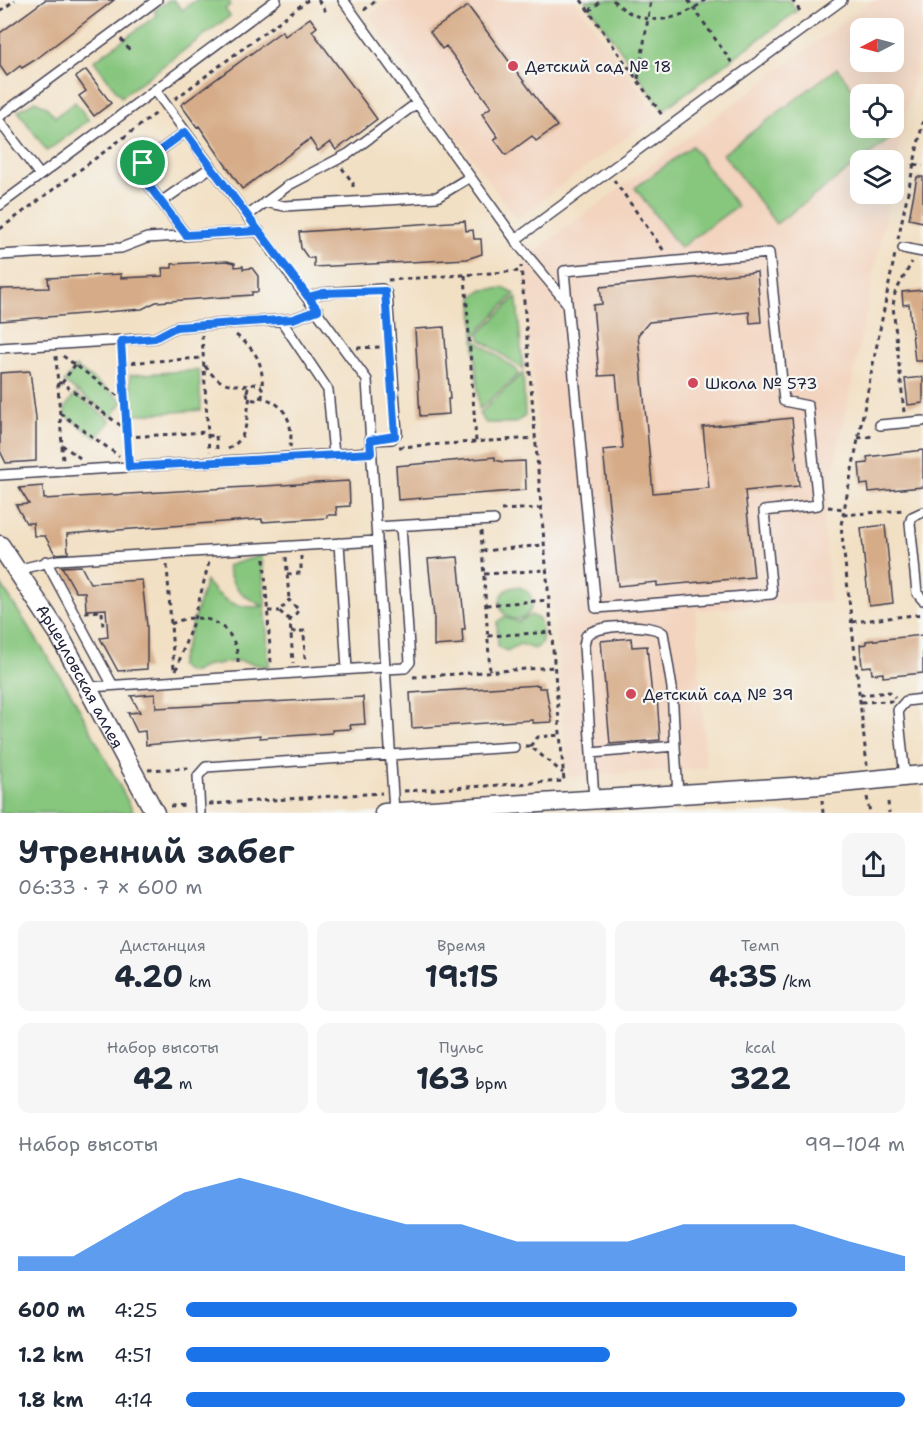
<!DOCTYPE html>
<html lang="ru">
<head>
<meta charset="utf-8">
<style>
	body { margin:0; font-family:"Shantell Sans",sans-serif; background:#f6f6f7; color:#1f2937; height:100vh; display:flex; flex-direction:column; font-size:22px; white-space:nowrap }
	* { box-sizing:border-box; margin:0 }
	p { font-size:20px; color:#747a83 }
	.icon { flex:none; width:33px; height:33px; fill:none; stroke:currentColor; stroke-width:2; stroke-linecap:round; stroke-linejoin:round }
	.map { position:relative; height:813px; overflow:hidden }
	.side { display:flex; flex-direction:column; background:#fff; flex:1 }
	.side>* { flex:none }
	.needle { width:39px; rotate:264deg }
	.controls { position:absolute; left:850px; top:18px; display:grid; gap:12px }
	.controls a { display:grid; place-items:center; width:54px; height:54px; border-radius:12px; background:#fff; box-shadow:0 6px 24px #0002; font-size:30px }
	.pin { position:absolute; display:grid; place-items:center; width:51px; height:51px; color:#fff; margin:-26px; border:3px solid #fff; border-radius:50%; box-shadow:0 2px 6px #0007 }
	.round { display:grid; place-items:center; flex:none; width:63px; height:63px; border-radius:12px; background:#f6f6f7 }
	.head { display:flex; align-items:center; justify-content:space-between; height:102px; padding:0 18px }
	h1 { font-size:33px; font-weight:700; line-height:45px }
	.stats { display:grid; grid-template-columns:repeat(3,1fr); gap:9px; height:102px; padding:6px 18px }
	.stats div { display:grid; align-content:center; border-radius:12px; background:#f6f6f7; text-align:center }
	.stats b { font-size:30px; font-weight:700 }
	.stats small { font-size:16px; font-weight:400 }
	.stats p { font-size:16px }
	.chart { height:168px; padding:12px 18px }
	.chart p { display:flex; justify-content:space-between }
	.chart svg { width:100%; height:108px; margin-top:6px; fill:#1a73e8; opacity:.7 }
	ul { padding:0 18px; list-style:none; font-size:20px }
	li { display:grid; grid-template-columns:96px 72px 1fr; align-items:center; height:45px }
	li i { height:15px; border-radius:8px; background:#1a73e8 }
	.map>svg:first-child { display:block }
	.built { fill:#f3d4bf; fill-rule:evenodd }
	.green { fill:#86c67d; stroke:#54745c; stroke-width:1.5 }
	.building { fill:#d6ab87 }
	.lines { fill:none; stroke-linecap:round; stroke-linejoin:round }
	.lane-casing { stroke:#413e50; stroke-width:12 }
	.street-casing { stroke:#413e50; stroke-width:21 }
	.path { stroke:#413e50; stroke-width:3; stroke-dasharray:4.5 4.5; stroke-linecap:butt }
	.lane { stroke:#fff; stroke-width:9 }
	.street { stroke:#fff; stroke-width:18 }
	.route-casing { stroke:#fff; stroke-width:12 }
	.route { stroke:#1a73e8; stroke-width:8 }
	.poi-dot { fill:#d1495b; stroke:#f6f6f2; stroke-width:2 }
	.labels { text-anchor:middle; stroke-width:4.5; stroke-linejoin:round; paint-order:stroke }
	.poi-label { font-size:16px; fill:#22223b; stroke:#f6f6f2; text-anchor:start }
	.street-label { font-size:16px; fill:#22223b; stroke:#f6f6f2 }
</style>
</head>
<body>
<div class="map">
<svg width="923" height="813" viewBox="0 0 923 813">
	<rect width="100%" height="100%" fill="#f6f6f2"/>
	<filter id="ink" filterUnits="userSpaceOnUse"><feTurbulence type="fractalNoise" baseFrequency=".0167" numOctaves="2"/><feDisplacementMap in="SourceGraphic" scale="12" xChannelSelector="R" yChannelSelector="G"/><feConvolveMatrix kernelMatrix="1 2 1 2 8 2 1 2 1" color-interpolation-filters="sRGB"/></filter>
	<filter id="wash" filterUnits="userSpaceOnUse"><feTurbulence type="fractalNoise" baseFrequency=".008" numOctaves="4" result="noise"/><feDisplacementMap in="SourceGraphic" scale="24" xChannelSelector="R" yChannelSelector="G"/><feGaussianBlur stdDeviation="1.35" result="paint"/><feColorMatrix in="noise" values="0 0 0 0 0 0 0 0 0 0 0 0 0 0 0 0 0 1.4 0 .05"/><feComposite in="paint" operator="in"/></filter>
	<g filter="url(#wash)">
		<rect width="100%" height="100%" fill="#f2e0c4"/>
		<!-- built -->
		<path class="built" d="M391,0H575L657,115L516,219L369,16Z
			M873,0H923V30L894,174V160H861V194H890L823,525L831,602L696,610L706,768L568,777L523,260ZM861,28H894V62H861ZM861,94H894V128H861Z"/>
		<!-- green -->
		<path class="green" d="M169,0H174L182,10L196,0H228L231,5L225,9L230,16L121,97L94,61L157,15L154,11Z
			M585,0H789L797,11L663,110Z
			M837,68L861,100V128H882L890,139L776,224L723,154Z
			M35,101L46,106L55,117L75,102L89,120L47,151L18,111Z
			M692,146L737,206L680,248L635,188Z
			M504,288L515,294L474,336L473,297L483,290Z
			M516,297L517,300L523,369L480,339L479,334Z
			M474,339L517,370L518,375L479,410Z
			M76,367L123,401L112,417L64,382Z
			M199,370L201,410L132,415L130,375Z
			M523,373L525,416L515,423H486L479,414Z
			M75,394L111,421L97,438L65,415V408Z
			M262,555L269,667L239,661L208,665L194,672H188L179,666L206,581C221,601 238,610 263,606C244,597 232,589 227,566Z
			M0,583L71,693L134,813H0Z
			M500 603a16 16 0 1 1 32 0a16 16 0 1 1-32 0Z
			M531,615L539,619C543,628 545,640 538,647L534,649L520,644L507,651L498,647L497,622L504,617L518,622Z"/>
		<g id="blocks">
			<!-- building -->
			<path class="building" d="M45,0H114L35,60L22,68L20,66L7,76L0,66V33Z
				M468,6L557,126L536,141L532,136L506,155L494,139L498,137L482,114L491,107L446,46L442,49L430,32Z
				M310,18L317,27L312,31L377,119L336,150L330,142L318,151L310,139L242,189L199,126L197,127L181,105L282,31L285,36Z
				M86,70L111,103L94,116L79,96L86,91L76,77Z
				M917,177H923V222L909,219Z
				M465,221L466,231L473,230L474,239H481L482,254L467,259L314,267V258H308L301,248L299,232Z
				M227,261L235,263V267L243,266V269L252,268L258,276V292H252V295L156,302L142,309L0,321V289L49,288L48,278L121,274V278L163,276L162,268H172V264Z
				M757,272L761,322L750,323L749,312L649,322L638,335L653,493L709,488L703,427L792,418L799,486L745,491L754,577L657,586V582L618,586L603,450L623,448L616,375L599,376L593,305L602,304L600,287Z
				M923,290V361H915L909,304L903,305L902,292Z
				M444,327L450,399H448L449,414L420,416L415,329Z
				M30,371L36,418V461L6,463L0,451V373Z
				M923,377V403L908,405L905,379Z
				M923,450V487L869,492L868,484L861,485L859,464L868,463L867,457Z
				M495,457V460L503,462L525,461L526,490L398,500L396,466Z
				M349,481L350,506L336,507L337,515H327V518L262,522V519L67,534L68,553L55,554L45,536H34L33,523H26L16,505L29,504L19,488L43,486L44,499Z
				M885,525L893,603L869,606L861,528Z
				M458,557L465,629H462L463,644L434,646V617L428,559Z
				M81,566L90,583L142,580L147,626V669L118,671L100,638L108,637L106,609L86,610L85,592H76L62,567Z
				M923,635V673L883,677V673L872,674L871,666L862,667L860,645L866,644V641Z
				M631,638L632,647L647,646L652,696H657L660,740L610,744L601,641Z
				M539,685V688H546L552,722L533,723V720L412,728L410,693Z
				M155,694L156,708L363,697L365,724L350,725L351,729L332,730V733L260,738V735L146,745L145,731L137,732L128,713L140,712L131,696Z"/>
		</g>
	</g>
	<g filter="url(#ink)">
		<use href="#blocks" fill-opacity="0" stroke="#413e50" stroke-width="1.5"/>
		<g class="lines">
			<defs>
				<path id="lane" d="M343,0L522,249L567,303
					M155,90L367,380L394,812
					M0,116L157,0
					M0,122L40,175
					M185,132L143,163L141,175L186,235
					M161,202L211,167
					M265,202L284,206L437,197L470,177
					M0,205L276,0
					M247,216L289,185L348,154L417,103
					M515,240L842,0
					M903,248L923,252
					M769,253L784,401L808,406L818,505L764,511L772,594L596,608L564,271Z
					M0,255L121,248L147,238L259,231
					M308,297L323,293L382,289L387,294L397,433L392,439L370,440
					M281,320L328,390L334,455
					M0,348L155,338L176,327L293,319L318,310
					M880,425L923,421
					M0,475L371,452
					M923,512L912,517L910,523L917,593L923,600
					M376,527L494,520
					M339,543L347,669
					M46,561L112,684
					M16,570L58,560L377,541
					M385,669L405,668L410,662L401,526
					M90,687L385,667
					M675,746L678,794
					M591,753L675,746L672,688L663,633C651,623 596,624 586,636L584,646L594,799
					M905,778L898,710L906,701L923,699
					M200,813L198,776L206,767L514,747"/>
				<g id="street">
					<path id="s1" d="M0,545L57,631L155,813"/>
					<path d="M384,813L821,785L923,775"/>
				</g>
			</defs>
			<!-- lane casing -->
			<use href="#lane" class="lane-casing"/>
			<!-- street casing -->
			<use href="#street" class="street-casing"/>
			<!-- path -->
			<path class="path" d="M318,0L327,13
				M581,0L662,115
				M613,0C640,28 677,24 705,0
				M688,0L732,63
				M792,0L800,11
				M364,10L377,0
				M0,11L15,0
				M589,11L603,0
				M121,39L131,52
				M638,79L651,0
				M175,99L308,0
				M914,164L923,166
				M342,168L353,183V191
				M614,180L664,251
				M0,229L158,112
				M898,239L923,121
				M465,275L476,442
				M388,280L521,271
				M202,335L209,452
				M236,335C256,350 264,363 262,389
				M357,348L380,347
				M122,352L128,457
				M56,356L63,461
				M63,356L125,401
				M123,363L203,358
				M205,366C220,386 226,384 251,386
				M58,383H62L127,430
				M62,383L75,365
				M247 392a8 8 0 1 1 16 0a8 8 0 1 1-16 0Z
				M259,397C285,402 294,422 290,447
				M904,412L893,306L895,293L912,262
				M60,413L119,456
				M208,436L216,435L217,449
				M127,437L208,432
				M858,438L874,436
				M62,445L80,458
				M399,447L535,438
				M228,449C251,437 245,416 250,397
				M828,507L844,509
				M501,510L541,508
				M843,515L903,510
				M481,531L490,672
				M482,551L544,545
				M286,557L289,600
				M264,559L271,663
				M167,565L174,669
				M287,574L301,573V556
				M484,574L546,570
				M486,605L549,600
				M268,611H279
				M85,612L102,611L103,628
				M290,620L279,611L289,600L299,610L290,620L293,663
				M852,622L923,614
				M171,624C205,607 240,627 238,666
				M291,632L304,631L305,661
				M488,636L552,632
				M176,670L195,616L209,562
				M413,677L555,667
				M860,695L890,692L895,698
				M861,702L893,701
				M525,746H530L563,773
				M530,746L538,737L560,735
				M867,766L841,525L895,254
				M148,770L189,768
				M404,791L564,781L521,266
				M867,797L870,813
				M822,800L823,813
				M888,802L889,813
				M209,804L382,793
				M170,806L188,805"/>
			<!-- lane -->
			<use href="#lane" class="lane"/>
			<!-- street -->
			<use href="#street" class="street"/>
		</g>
	</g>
	<g class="lines" filter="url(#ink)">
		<defs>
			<path id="route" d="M143,163L141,175L186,235L259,231L318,310L293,319L176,327L155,338L121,341L129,467L371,453L370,440L395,436L385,291L323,293L308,297C267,242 226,187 185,132L143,163"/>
		</defs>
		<!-- route casing -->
		<use href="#route" class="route-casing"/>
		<!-- route -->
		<use href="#route" class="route"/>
	</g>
	<!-- markers -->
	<g class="poi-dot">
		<circle cx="513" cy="66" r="6"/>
		<circle cx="693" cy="383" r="6"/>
		<circle cx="631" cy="694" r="6"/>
	</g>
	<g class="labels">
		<!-- poi labels -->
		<g class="poi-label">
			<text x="525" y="72">Детский сад № 18</text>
			<text x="705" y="389">Школа № 573</text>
			<text x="643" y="700">Детский сад № 39</text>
		</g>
		<!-- street labels -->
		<g class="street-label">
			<text dy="6" stroke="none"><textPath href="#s1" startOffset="154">Арцеуловская аллея</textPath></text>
		</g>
	</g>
</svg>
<div class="controls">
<a><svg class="needle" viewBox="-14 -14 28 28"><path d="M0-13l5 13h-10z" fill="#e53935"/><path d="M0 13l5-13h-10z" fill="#747a83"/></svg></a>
<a><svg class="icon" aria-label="locate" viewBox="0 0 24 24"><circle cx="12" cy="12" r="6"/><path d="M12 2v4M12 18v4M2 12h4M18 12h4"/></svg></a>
<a><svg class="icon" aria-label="layers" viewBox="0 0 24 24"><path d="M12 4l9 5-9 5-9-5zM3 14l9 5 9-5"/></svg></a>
</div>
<div class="pin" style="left:143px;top:163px;background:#1e9e55"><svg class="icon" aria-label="arrive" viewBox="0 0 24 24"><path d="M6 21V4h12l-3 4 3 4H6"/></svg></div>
</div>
<section class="side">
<div class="head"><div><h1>Утренний забег</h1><p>06:33 · 7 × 600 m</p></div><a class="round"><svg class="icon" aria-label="share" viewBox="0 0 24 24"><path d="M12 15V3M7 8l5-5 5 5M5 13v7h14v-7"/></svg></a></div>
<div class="stats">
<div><p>Дистанция</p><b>4.20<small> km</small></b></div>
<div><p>Время</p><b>19:15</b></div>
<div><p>Темп</p><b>4:35<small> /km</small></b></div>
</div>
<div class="stats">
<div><p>Набор высоты</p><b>42<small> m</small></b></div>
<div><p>Пульс</p><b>163<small> bpm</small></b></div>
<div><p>kcal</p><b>322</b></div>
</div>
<div class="chart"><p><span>Набор высоты</span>99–104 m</p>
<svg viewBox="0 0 160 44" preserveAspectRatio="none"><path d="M0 44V38L10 38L20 25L30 12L40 6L50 12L60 19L70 25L80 25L90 32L100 32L110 32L120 25L130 25L140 25L150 32L160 38V44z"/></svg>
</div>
<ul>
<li><b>600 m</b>4:25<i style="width:85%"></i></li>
<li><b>1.2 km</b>4:51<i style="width:59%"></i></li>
<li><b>1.8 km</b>4:14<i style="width:100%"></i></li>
</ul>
</section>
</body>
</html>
